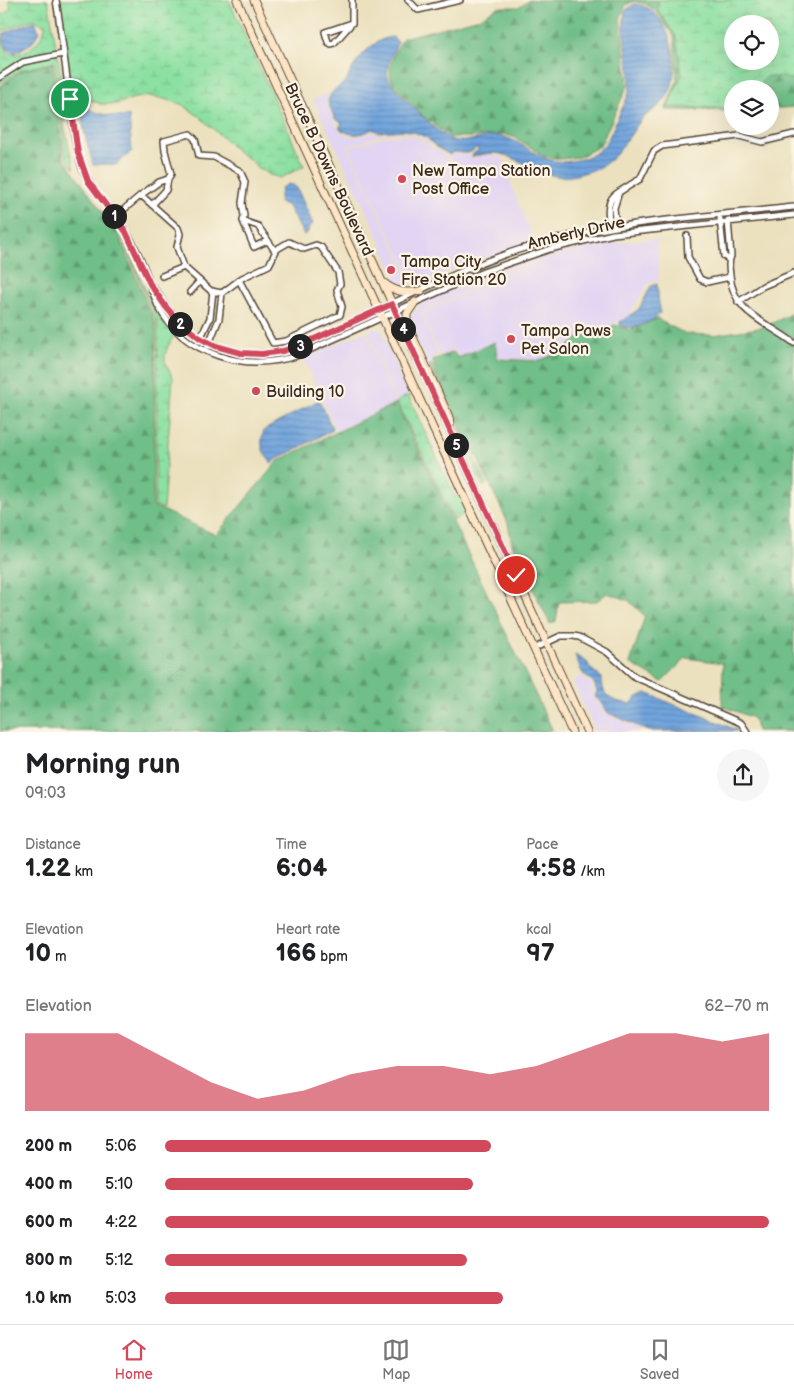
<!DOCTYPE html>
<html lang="en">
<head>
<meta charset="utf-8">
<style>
	body { margin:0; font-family:"Balsamiq Sans",sans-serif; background:#f6f6f6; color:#202124; height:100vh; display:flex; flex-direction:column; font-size:19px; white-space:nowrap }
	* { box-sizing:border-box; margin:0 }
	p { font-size:16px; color:#757577 }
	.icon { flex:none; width:28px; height:28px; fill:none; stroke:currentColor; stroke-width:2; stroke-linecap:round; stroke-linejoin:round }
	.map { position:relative; height:732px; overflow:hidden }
	.drawer { display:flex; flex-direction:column; background:#fff; flex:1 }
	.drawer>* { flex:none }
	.tools { position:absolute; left:724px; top:15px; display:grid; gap:10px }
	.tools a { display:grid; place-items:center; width:55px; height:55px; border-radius:50%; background:#fff; box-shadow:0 5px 20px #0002; font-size:25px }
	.pin { position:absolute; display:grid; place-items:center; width:42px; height:42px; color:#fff; margin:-21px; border:2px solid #fff; border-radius:50%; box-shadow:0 1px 5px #0007 }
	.km { position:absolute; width:25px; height:25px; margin:-12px; border-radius:50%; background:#222; color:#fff; font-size:14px; line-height:25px; text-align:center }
	.round { display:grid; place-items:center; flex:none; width:52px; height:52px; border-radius:26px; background:#f6f6f6 }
	.summary { display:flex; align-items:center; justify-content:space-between; height:85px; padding:0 25px }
	h1 { font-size:28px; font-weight:800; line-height:38px }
	.stats { display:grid; grid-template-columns:repeat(3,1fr); gap:8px; height:85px; padding:5px 25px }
	.stats div { display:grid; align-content:center }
	.stats b { font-size:25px; font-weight:800 }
	.stats small { font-size:14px; font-weight:400 }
	.stats p { font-size:14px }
	.chart { height:140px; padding:10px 25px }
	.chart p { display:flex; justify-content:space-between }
	.chart svg { width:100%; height:90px; margin-top:5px; fill:#d1495b; opacity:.7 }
	ul { padding:0 25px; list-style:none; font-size:16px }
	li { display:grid; grid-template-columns:80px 60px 1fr; align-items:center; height:38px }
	li i { height:12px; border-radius:6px; background:#d1495b }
	.menu { display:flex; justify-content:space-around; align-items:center; height:70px; border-top:1px solid #e0e0e0; background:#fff; font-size:14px; color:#757577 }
	.menu a { display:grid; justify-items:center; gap:2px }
	.menu .active { color:#d1495b }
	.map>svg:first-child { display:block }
	.built { fill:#e2d4f3 }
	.forest { fill:url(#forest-firs); stroke:#567453; fill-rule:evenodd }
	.wetland { fill:url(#wetland-marsh); stroke:#638560; fill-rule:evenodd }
	.water { fill:url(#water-rules); stroke:#56677e }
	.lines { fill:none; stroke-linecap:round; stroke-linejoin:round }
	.minor-casing { stroke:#554536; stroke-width:8 }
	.secondary-casing { stroke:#554536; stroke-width:9 }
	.minor { stroke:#fff; stroke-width:5 }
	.secondary { stroke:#fde5c5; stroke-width:7 }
	.route-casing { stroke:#fff; stroke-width:10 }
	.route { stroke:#d1495b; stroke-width:6 }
	.poi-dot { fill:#d1495b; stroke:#fcf5e5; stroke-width:2 }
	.labels { text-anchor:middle; stroke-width:4.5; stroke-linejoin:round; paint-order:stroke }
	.street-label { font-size:16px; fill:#3b2a1e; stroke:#fcf5e5 }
	.poi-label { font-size:16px; fill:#3b2a1e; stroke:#fcf5e5; text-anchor:start }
</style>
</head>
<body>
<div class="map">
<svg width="794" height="732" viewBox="0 0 794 732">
	<defs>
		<pattern id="forest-firs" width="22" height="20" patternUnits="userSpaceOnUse" patternTransform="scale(1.25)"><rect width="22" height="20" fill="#70be88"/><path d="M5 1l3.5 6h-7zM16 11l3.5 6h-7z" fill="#5d9b6f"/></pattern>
		<pattern id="wetland-marsh" width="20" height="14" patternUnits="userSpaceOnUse" patternTransform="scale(1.25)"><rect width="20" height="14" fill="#8be0a2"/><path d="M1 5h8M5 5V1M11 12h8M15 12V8" fill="none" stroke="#79c08b"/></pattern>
		<pattern id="water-rules" width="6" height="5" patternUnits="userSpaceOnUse" patternTransform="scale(1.25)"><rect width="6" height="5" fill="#71a4dd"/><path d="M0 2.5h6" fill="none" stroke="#5e86b3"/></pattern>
	</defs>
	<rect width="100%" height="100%" fill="#fcf5e5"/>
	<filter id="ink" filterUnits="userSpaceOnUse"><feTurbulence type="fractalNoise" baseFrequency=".02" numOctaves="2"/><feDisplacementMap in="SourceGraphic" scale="10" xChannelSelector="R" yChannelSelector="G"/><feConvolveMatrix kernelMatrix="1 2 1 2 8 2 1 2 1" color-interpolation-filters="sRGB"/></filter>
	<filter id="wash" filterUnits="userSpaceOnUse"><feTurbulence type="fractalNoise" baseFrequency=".0096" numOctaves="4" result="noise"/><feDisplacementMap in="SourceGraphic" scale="20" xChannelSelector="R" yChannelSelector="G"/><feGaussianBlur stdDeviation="1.12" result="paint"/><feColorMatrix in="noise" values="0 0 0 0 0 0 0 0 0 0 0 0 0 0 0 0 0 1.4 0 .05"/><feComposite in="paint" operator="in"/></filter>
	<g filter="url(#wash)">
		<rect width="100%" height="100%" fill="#ebe1bf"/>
		<!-- built -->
		<path class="built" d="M329,92L326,103L340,132L349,136L359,137L372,132L378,134L404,132L425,139L432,145L401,133L379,136L347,146L412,284L409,286L399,285L381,242L314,101L313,100Z
			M401,135L422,142L442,153L455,167L459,177L500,158L534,241L414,284L349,147L380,138Z
			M454,154L469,155L471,158L490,155L503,157L510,178L500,157L460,174L456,166L447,156L450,157Z
			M657,239L659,280L648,284L630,313L620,321L575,338L567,348L540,360L498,358L495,342L458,357L453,350L440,356L423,313L542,258L604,244Z
			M584,246L541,257L422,312L438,356L431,359L432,364L429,366L409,324L411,316L423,301L532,257Z
			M375,328L382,331L408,395L397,402L367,331Z
			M365,331L396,403L336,431L304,359Z
			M581,675L583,679L591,682L594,691L593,697L606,714L644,731H595L573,682Z"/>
		<!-- forest -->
		<path class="forest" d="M529,0H794V107L770,109V89H732V111L665,110L677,81L674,37L657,12L646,4L634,1L626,5L620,18L628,85L600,146L579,157L560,159L544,156L516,138L504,134L471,137H450L423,116L394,85C384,68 395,53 403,38L480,18L498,7H519ZM732,24H770V61H732Z
			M53,63L64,159L119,235L156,326L153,506L216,535L278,461L396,403L552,729L547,732L0,731V86L21,71Z
			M794,312V731H757L753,718L722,706L723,663L686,658L662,682L630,663L645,616L628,600L607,593L597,601L559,602L556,621L550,624L512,545L508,523L476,455L467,442L438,378L433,360L453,352L458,358L495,342L497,359L539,361L566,349L576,339L615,325L630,330L658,318L662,322L686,334L713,335L765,327Z"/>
		<!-- wetland -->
		<path class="wetland" d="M8,0H48L62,81L59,88L65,129L74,169L66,158L55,62L21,70L0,83V17L11,8ZM34,19L38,22L45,24C46,43 12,67 4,46C1,41 1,37 2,31Z
			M55,0H229L304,166L281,178L270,175L256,167L251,160L242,155L199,116L181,104L161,98L149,96L134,98L116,104H101L79,96L70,87Z
			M658,0H794V79L767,76L755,89H732V108L668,107L682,75L676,36L658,10ZM732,24H770V61H732Z
			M122,236C139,268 147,308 174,335C164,355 160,357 173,377L163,509L155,505L158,326Z
			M432,364C444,407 468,445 487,484L483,486L429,366Z
			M408,395L455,497L462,495L469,511L454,520L397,402Z"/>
		<!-- water -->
		<path class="water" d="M634,4C670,5 683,69 668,95C660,108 653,109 643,118C639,122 635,128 632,133C615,157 610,166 580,174C548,184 529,162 501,154C490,151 481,156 471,156L479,149L476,148C469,156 463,152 453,152L450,155L435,146L426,137L414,132L404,130L378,132L372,129C361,136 349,136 339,128L342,123L335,119L328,102C331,87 341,89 348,78C349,76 349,73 351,71C359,57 376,37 393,37L398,42C394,52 385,66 388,77C392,89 444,140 456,141C472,143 490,132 505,137C523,143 538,158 555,161C569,164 592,158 602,148C609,140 614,125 619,115C623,106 629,96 630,87C631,64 622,41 624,19L625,11Z
			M35,21L39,32L32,43L15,53L7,49L3,40L4,33Z
			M86,108C97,113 117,119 129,116L132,151L116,165L106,164L93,165C90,152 79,119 83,109Z
			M289,184L293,185L297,188L313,224L309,226L308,232L304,235L287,205L279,203L281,188Z
			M657,284L660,313C652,323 632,332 620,325V322L639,309L651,286Z
			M319,400L333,430L277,459L272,464C262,451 259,446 264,430Z
			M575,655L587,662L590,668L602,678C602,699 613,701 631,704L636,698L646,693L737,730V731H649L608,713L602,703L595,697L597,691L593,681C580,675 580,667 575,655Z"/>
	</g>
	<g filter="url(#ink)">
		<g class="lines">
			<defs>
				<path id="minor" d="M56,0C62,36 66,72 71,109C73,126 75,144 80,161C89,192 116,212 131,240C138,253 146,270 150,285C153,292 155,299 158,306C184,355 244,372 296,356L483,272L550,249L613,234L794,215
					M352,0V23L334,43L331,44L328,42L325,32L352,23
					M408,0L418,10L460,0
					M0,77L23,62L63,54
					M619,192L640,179L654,151L662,146L739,136L762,142L794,134
					M141,195L159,182L168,179
					M152,205L166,190L168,179L171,174L165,151L164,141L190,134L195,139L199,156L214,157L240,171L245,182L242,203L244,216L243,221L258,226L275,251
					M115,217L141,195L178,228L180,234L177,247L184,267L211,291L222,293L242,278L269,265L277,249L289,242L304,249L316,245L321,247L338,272L340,284L337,290L342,307L340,315L286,341L273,343L239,280
					M720,219L724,256L729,260
					M728,220L731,256C728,262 729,268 730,275C733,314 767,322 794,343
					M243,221L254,247L267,241
					M610,228C608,214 605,200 619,192L614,208L616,227
					M687,236L688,257L700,279L707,282L730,277
					M162,276L184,267
					M151,285C158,292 162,301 168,309C188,335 219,353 252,354C291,355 324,334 359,319C411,295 463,268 518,250C607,221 702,217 794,207
					M190,292L200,281
					M738,302L763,286L794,273
					M199,341L210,318L213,291
					M208,346L219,319L222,293
					M535,648L561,636H573L579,637L607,652L635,677L741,723L747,732"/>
				<path id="secondary" d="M237,0L572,732
					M254,0L587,732
					M384,283C396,293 406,293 421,291
					M415,302L407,314V324L449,417L450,425"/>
			</defs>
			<!-- minor casing -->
			<use href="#minor" class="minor-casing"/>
			<!-- secondary casing -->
			<use href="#secondary" class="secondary-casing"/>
			<!-- minor -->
			<use href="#minor" class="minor"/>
			<!-- secondary -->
			<use href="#secondary" class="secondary"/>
		</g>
	</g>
	<g class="lines" filter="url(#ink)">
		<defs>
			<path id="route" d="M70,99L78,153L88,181L126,232L150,284L166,307L178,321L200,338L216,346L241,353L262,354L283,351L303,344L392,304L516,575"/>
		</defs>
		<!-- route casing -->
		<use href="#route" class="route-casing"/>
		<!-- route -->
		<use href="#route" class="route"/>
	</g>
	<!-- markers -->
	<g class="poi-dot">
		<circle cx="402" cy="179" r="5"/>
		<circle cx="391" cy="270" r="5"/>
		<circle cx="511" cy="339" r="5"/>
		<circle cx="256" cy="391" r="5"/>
	</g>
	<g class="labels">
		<!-- street labels -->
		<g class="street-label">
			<text transform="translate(330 169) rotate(65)" y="6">Bruce B Downs Boulevard</text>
			<text transform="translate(576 232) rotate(-13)" y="6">Amberly Drive</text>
		</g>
		<!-- poi labels -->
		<g class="poi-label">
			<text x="412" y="176">New Tampa Station<tspan x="412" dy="18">Post Office</tspan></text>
			<text x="401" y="267">Tampa City<tspan x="401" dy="18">Fire Station 20</tspan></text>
			<text x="521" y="336">Tampa Paws<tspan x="521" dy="18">Pet Salon</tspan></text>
			<text x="266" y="397">Building 10</text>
		</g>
	</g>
</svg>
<div class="tools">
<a><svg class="icon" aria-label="locate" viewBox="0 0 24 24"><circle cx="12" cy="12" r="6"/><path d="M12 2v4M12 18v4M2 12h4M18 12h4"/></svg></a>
<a><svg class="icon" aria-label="layers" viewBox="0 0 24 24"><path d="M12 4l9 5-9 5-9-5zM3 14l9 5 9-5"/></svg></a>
</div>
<div class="pin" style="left:70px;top:99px;background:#1e9e55"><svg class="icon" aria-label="arrive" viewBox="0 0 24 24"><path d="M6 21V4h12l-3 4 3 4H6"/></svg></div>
<div class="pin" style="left:516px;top:575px;background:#d93025"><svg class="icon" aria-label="check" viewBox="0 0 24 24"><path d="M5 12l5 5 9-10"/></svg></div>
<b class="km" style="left:114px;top:216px">1</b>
<b class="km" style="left:180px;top:324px">2</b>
<b class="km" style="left:300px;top:346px">3</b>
<b class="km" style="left:403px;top:329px">4</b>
<b class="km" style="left:456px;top:445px">5</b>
</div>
<section class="drawer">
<div class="summary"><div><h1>Morning run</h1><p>09:03</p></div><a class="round"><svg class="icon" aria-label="share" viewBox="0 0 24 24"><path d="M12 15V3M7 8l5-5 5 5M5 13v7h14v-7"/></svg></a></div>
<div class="stats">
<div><p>Distance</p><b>1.22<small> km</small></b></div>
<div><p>Time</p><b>6:04</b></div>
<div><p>Pace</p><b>4:58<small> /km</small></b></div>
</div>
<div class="stats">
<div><p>Elevation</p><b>10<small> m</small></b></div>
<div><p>Heart rate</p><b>166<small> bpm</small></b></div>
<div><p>kcal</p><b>97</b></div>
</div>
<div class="chart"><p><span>Elevation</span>62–70 m</p>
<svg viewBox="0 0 160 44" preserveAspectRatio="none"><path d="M0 44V6L10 6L20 6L30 18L40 30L50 38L60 34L70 26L80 22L90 22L100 26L110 22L120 14L130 6L140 6L150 10L160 6V44z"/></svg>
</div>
<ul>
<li><b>200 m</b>5:06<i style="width:54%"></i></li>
<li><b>400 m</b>5:10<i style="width:51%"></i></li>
<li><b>600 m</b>4:22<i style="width:100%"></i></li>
<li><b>800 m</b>5:12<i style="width:50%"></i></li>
<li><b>1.0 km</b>5:03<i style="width:56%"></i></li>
</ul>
</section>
<nav class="menu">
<a class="active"><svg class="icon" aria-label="home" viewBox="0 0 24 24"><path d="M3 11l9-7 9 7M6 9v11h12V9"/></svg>Home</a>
<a><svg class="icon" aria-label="map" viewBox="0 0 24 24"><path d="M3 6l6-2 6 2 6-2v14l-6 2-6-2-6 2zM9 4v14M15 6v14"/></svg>Map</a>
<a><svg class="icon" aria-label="saved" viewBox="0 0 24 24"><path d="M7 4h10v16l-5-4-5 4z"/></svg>Saved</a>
</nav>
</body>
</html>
